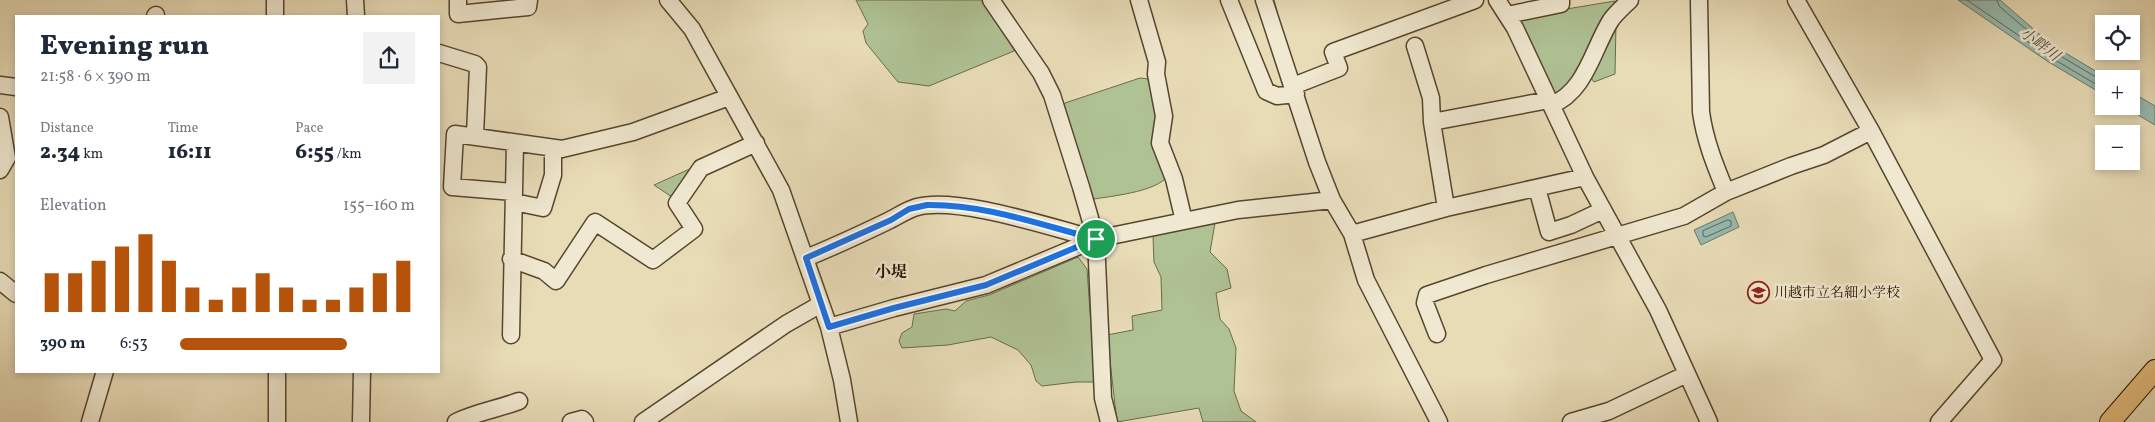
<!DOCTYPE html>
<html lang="en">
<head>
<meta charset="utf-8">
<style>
	body { margin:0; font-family:Vollkorn,"Noto Serif JP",serif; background:#f2f2f3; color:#1f2937; height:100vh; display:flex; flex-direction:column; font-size:19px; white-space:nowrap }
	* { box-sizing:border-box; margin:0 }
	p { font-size:16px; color:#747a83 }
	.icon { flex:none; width:28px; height:28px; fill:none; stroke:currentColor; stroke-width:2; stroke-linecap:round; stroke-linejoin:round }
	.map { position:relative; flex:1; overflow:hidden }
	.details { position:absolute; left:15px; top:15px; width:425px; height:358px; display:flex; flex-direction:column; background:#fff; border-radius:0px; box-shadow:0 2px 8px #0003 }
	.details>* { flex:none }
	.fabs { position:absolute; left:2095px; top:15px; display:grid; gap:10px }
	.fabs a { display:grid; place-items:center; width:45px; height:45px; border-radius:0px; background:#fff; box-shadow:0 2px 8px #0003; font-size:25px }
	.pin { position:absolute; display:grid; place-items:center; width:42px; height:42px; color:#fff; margin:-21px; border:2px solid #fff; border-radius:50%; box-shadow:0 1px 5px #0007 }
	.round { display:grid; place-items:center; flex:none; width:52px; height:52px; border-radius:0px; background:#f2f2f3 }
	.headline { display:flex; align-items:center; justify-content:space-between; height:85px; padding:0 25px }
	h1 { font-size:28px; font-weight:800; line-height:38px }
	.figures { display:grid; grid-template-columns:repeat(3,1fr); gap:8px; height:85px; padding:5px 25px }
	.figures div { display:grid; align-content:center }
	.figures b { font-size:21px; font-weight:800 }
	.figures small { font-size:14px; font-weight:400 }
	.figures p { font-size:14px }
	.chart { height:140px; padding:10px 25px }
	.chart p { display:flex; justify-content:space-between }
	.chart svg { width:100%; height:90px; margin-top:5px; stroke:#b45309; stroke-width:6 }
	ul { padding:0 25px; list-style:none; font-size:16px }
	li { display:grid; grid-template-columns:80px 60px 1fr; align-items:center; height:38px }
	li i { height:12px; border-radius:6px; background:#b45309 }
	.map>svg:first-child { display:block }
	.green { fill:#afc294; stroke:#6a6b4a }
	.water { fill:#97bbb1; stroke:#6a786a }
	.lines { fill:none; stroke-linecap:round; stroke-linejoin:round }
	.shore { stroke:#5e6858; stroke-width:1 }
	.stream { stroke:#6a786a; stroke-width:3 }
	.minor-casing { stroke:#56462e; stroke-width:19 }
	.major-casing { stroke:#261400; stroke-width:22 }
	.minor { stroke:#f0e8d0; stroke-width:16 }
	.major { stroke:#e4be7c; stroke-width:20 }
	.route-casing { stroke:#fff; stroke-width:10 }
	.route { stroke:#1a73e8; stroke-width:6 }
	.labels { text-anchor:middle; stroke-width:5; stroke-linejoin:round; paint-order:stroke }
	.poi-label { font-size:14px; fill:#261400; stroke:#f0e8d0; text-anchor:start }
	.water-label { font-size:15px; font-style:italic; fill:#4e4e3e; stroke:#f0e8d0 }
	.quarter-label { font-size:16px; font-weight:bold; fill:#261400; stroke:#f0e8d0 }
</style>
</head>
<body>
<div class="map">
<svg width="2155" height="422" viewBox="0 0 2155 422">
	<rect width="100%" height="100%" fill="#e8dcb7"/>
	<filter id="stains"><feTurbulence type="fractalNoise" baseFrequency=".004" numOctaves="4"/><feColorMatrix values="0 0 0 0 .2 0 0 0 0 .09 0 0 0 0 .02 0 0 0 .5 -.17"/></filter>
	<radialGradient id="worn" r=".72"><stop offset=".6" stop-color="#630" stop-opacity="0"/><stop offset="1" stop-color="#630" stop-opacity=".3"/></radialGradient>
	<!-- green -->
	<path class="green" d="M856,0H982C995,15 1012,31 1014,51L929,86L898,82L866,43L863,31L868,24Z
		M1615,1L1578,75L1556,96L1518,17Z
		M1616,22L1615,74L1594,82L1589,75Z
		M1140,78L1149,79L1157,98L1155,143L1165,179C1151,192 1113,196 1094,199L1088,193L1062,110L1065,103Z
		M694,167L675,199L654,185Z
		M1215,223L1210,252L1227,269L1231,288L1216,293L1220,319L1229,329L1236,348L1234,391L1241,411L1256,422H1203L1199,408L1117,422L1107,335L1133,330L1132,316L1162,310L1161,277L1154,262L1153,236L1161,232Z
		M1078,257L1087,269L1095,382H1076L1042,386L1036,381L1031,365L1018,350L991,337L948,345L902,348L899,341L902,333L912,327L914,314L946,309L955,311L966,301L989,295Z"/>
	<!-- water -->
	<path class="water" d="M1958,0H2000L2052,45L2109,79H2104V95L2047,61Z
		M2131,92L2155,106V125L2123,106H2131Z
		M1733,212L1739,227L1701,245L1694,230Z"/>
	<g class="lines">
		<!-- shore -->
		<path class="shore" d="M1967,0L2050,57L2104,89
			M1997,0L1999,6L2049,49L2104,82
			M1728,220L1731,221V226L1706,237L1703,236V231Z"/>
		<!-- stream -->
		<path class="stream" d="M1273,0L1276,11"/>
		<defs>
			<path id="minor" d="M275,0V16
				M355,0L356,16
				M458,0V14L528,7L529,0
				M668,0L692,29L781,190L829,327L842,380L849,422
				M991,0L1041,73L1052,95L1081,187L1096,239L1103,398L1109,422
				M1139,0L1157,62L1156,74L1164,116L1160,143L1174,179L1184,221
				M1229,0L1266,91L1277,96L1296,94
				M1264,0L1317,162L1332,200L1352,234L1366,280L1439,422
				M1497,0L1515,28L1585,177L1658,310L1709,422
				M1699,0L1701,112C1705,141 1715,165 1726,192
				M1796,0L1871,131
				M1507,15L1561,4V0
				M155,16L156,15
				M1415,46L1431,98L1432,122L1446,208
				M439,53L475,64L478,67L475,135
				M0,85L16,87
				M1293,86L1339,68L1333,52L1475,0
				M1551,105C1586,92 1593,48 1611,20C1616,13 1624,6 1630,0
				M0,117L7,158L0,170
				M1432,122L1549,100
				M1537,188L1549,232L1571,225L1603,210
				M514,192L452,187L455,134L562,149L633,132L729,97
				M514,202L543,208L553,175V148
				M1352,234L1446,208L1585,177
				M806,258C833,247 859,235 886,222C897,217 906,210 917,207C958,196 1052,228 1096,239
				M511,259L544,271L556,281L595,222L653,260L694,229L677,203L701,168L756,143
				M0,281L16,294
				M829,327L894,308L986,285L1096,239L1238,210L1332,200
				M1437,334L1425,303L1427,295L1486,275L1684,216L1726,192L1791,166L1824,155L1871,131L1993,360L1939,422
				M511,335L515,143
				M277,371V422
				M90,422L105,371
				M361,422L362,371
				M456,422C477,412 498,409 519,401
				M571,422L582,419L585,422
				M643,422L786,324L821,304
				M1571,422L1609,411L1687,374"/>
			<path id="major" d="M2110,422L2155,370"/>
		</defs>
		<!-- minor casing -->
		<use href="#minor" class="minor-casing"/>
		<!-- major casing -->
		<use href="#major" class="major-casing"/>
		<!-- minor -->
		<use href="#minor" class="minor"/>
		<!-- major -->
		<use href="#major" class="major"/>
	</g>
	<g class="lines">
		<defs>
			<path id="route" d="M927,205C984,204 1041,225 1096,239L986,285L894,308L829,327L806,258L891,220L909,209Z"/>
		</defs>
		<!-- route casing -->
		<use href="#route" class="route-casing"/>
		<!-- route -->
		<use href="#route" class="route"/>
	</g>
	<!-- icons -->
	<defs>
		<symbol id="school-ring" viewBox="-11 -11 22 22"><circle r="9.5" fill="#f0e8d0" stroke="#8f2418" stroke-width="1.5"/><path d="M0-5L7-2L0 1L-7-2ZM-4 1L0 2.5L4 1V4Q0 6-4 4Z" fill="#8f2418"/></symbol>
	</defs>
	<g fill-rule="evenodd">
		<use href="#school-ring" x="1746" y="280" width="25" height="25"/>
	</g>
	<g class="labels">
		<!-- poi labels -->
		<g class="poi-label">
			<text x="1774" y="297">川越市立名細小学校</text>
		</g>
		<!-- water labels -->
		<g class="water-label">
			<text transform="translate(2040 44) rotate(37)" y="5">小畔川</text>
		</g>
		<!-- quarter labels -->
		<g class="quarter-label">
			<text x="891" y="277">小堤</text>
		</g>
	</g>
	<rect width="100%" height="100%" filter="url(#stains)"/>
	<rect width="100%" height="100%" fill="url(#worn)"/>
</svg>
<div class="fabs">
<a><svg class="icon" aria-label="locate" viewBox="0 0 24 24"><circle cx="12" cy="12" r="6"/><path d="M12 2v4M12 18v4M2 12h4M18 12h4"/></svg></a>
<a>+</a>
<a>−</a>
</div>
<div class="pin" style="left:1096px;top:239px;background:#1e9e55"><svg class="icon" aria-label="arrive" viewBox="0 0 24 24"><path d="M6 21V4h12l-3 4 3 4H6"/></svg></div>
<section class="details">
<div class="headline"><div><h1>Evening run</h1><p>21:58 · 6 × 390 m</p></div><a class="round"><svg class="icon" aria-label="share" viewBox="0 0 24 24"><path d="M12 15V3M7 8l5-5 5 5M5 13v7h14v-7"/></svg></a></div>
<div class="figures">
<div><p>Distance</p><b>2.34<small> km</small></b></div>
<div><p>Time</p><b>16:11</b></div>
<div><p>Pace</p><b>6:55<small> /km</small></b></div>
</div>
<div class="chart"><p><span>Elevation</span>155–160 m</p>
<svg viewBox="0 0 160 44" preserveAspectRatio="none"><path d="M5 44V25M15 44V25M25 44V19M35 44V12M45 44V6M55 44V19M65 44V32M75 44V38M85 44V32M95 44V25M105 44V32M115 44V38M125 44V38M135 44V32M145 44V25M155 44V19"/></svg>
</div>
<ul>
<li><b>390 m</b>6:53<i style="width:71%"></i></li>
</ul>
</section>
</div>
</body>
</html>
